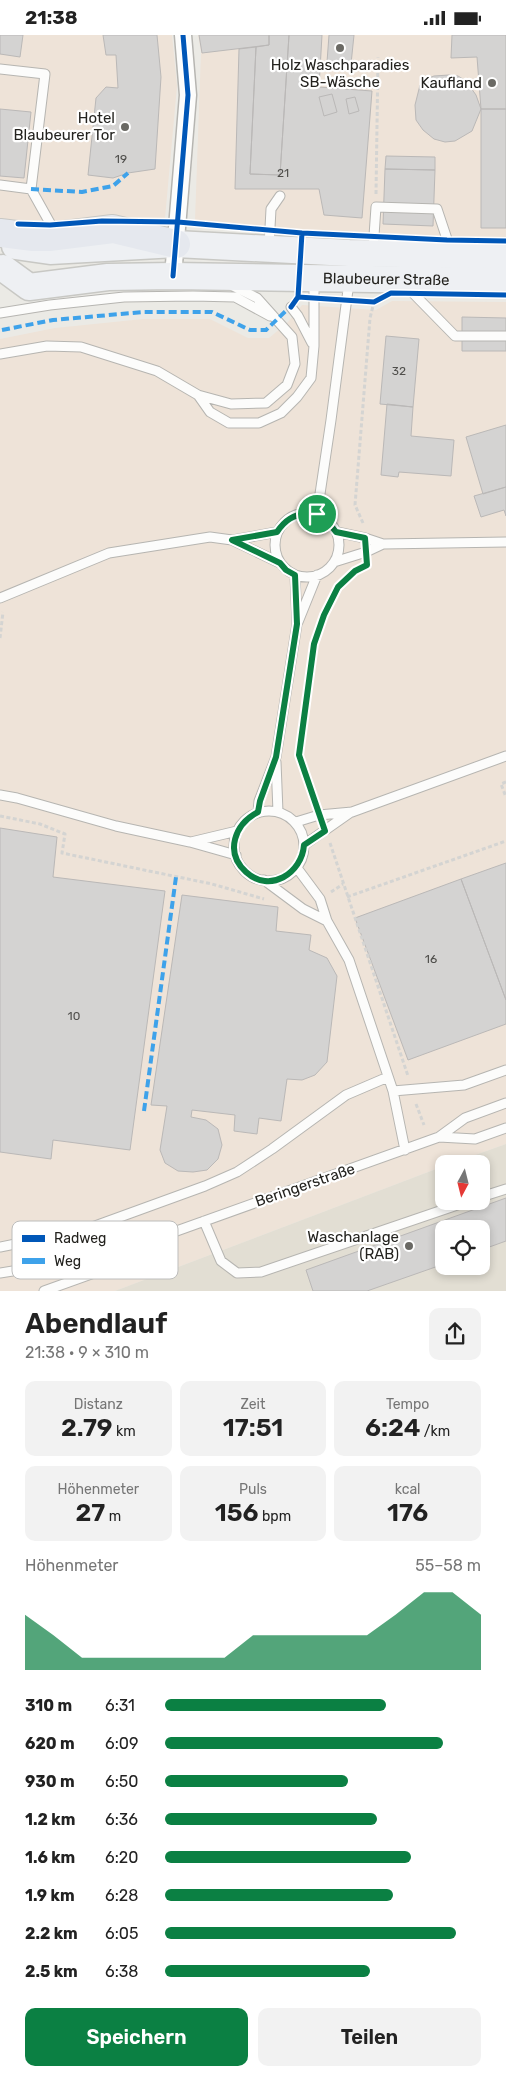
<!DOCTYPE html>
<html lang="de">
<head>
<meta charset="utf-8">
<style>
	body { margin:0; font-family:Rubik,sans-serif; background:#f2f2f2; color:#222; height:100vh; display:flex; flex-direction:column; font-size:19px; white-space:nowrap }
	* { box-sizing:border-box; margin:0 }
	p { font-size:16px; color:#767676 }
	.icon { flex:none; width:28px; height:28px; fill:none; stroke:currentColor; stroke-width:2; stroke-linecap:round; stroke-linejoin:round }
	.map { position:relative; height:1256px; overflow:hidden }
	.side { display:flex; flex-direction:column; background:#fff; flex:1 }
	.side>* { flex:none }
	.needle { width:32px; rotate:187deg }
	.controls { position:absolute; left:435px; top:1120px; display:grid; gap:10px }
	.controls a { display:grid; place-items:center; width:55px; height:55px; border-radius:10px; background:#fff; box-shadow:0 2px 8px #0003; font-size:25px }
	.pin { position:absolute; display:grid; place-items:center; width:42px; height:42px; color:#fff; margin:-21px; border:2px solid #fff; border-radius:50%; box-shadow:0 1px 5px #0007 }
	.round { display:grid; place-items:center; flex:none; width:52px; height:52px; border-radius:10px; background:#f2f2f2 }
	.overview { display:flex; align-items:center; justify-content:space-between; height:85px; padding:0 25px }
	h1 { font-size:28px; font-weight:600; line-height:38px }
	.stats { display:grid; grid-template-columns:repeat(3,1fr); gap:8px; height:85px; padding:5px 25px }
	.stats div { display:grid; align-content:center; border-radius:10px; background:#f2f2f2; text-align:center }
	.stats b { font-size:25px; font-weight:600 }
	.stats small { font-size:14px; font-weight:400 }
	.stats p { font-size:14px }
	.chart { height:140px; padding:10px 25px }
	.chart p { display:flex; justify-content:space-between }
	.chart svg { width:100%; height:90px; margin-top:5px; fill:#0b8043; opacity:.7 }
	.action { display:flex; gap:10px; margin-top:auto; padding:10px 25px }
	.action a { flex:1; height:58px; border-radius:10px; background:#0b8043; color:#fff; font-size:20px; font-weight:600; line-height:58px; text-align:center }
	.action a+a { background:#f2f2f2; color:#222 }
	ul { padding:0 25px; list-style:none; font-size:16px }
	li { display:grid; grid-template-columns:80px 60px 1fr; align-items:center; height:38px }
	li i { height:12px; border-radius:6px; background:#0b8043 }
	.status { display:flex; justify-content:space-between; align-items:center; height:35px; padding:0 25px; background:#fff; direction:ltr }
	.status svg { height:14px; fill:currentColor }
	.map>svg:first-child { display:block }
	.commercial { fill:#eee3d8 }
	.built { fill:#e2ded3; fill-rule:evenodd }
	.building { fill:#d4d3d2; stroke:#bab8b7 }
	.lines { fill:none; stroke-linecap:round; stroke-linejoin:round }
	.lane-casing { stroke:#b6b5b1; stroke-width:11 }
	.street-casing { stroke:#b6b5b1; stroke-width:19 }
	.primary-casing { stroke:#c8c8c4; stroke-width:29 }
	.highway-casing { stroke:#c8c8c4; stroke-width:30 }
	.path { stroke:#d4d4d2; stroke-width:3; stroke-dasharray:4 2.5; stroke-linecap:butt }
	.lane { stroke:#fcfcfb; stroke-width:9 }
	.street { stroke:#fcfcfb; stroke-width:16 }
	.primary { stroke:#eef0f3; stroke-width:26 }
	.highway { stroke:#e5e8ee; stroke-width:28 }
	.quiet { stroke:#3ea2ea; stroke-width:4; stroke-dasharray:8 4; stroke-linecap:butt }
	.cycleway-casing { stroke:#fff; stroke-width:8 }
	.cycleway { stroke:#0057b8; stroke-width:5 }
	.route-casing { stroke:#fff; stroke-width:10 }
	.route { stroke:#0b8043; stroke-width:6 }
	.poi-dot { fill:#6a6964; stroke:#fff; stroke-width:2 }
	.labels { text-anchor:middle; stroke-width:4.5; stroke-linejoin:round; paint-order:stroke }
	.number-label { font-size:12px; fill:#504f4c }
	.poi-label { font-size:15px; fill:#24231f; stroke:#fff; text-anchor:end }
	.street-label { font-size:15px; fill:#24231f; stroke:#fff }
	.key { fill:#fff; stroke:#bdbdbc; stroke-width:1 }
	.key-label { font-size:14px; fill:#24231f }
</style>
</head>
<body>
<div class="status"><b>21:38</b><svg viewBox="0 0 49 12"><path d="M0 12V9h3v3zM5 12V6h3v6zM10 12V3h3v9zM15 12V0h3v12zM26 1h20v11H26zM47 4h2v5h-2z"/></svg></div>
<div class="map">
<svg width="506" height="1256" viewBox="0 0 506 1256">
	<rect width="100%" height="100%" fill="#ebeae5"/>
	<!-- commercial -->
	<path class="commercial" d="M0,0H172L177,51L165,183L56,186L0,184Z
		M198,0H506V203L447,202L302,195L195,185L201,17Z
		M392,266L506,267V1109L450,1129H444V1131L115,1256H0V304L55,293L143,284H210L248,303H269L288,287L302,270L376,275Z"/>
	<!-- built -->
	<path class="built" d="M506,1109V1256H115L444,1131V1166H481V1129H450ZM444,1194H481V1231H444Z"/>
	<!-- building -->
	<path class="building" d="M0,0H23L20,22L0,19Z
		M103,0H157L161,42L155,134L128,138L113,143L88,140L96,63L106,52L118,53L116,20H106Z
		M199,0H269V10L202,18Z
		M269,0H289L280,140L250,139L256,12L269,10Z
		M289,0H322L319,52L372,56L362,183L324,180L319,154H235L239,14L256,12L250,139L280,140Z
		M329,0H354L351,29L327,27Z
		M452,0H506V74H481L477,22L451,23Z
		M449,40L458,41L466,46L476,60L481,74L472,96L455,106L445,107L434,104L423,95L416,85L415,70L420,50L426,44L434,41Z
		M332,59L337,77L324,81L319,62Z
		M355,62L359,76L349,79L346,64Z
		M0,74L31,77L24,143L0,141Z
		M481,74H506V193H481Z
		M386,121L435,122V135L385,134Z
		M385,134L435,135L433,191L383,189Z
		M462,282L506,283V316H462Z
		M386,301L419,304L413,372L380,369Z
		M387,369L413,372L411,401L454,405L451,441L399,437L398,442L381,440Z
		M506,390V452L483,459L466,402Z
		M506,452V481L504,475L481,482L474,461Z
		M0,793L57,802L53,842L165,856L130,1115L53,1105L51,1124L0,1117Z
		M506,828V965L461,844Z
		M461,844L506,965V989L408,1025L355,883Z
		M182,860L278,872L276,896L311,900L309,915L327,923L337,941L327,1027L315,1040L302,1045L287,1044L281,1086L259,1083L257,1099L234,1096L235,1080L192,1075L191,1082L206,1085L218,1094L222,1110L218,1124L207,1135L193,1137L178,1136L165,1128L160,1115L167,1071L151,1070Z
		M506,1163V1206L481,1215V1194H444V1229L367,1256H313L306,1235Z"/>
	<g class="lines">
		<defs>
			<path id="lane" d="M0,34L45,39L31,154L55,197
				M0,150L31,154
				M269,211L271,174L280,161
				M373,215L376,172L437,174L451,216
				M405,250L455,301H506
				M291,272L298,281L312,308
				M0,278L50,270L124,262L193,261L235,262L270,281
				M0,319L47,311L81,312L157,336L198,360L231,369L266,368L287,350L295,329L292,302L257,263L231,250
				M198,360L210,377L229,388H259L281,378L297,362L311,343L314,311V246
				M275 510a32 32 0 1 1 64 0a32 32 0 1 1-64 0Z
				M317,479L331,385L349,247
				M337,497L365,503L383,509L506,507
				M233,505L277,497
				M334,527L366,517L383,509
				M0,563L109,518L210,502L232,505L280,528
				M298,587L317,540
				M276,727L278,777
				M0,760L17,763L116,791L190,807L236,820
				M234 811a35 35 0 1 1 70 0a35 35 0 1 1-70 0Z
				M258,777L259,766L276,722L297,589L295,540
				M296,787L319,780L352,777L506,721
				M191,807L237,796
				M304,810L351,777
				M297,833L320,864L327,886L349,925L393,1056L405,1115
				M264,845L303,874L327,886
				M393,1056L464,1050L506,1035
				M439,1102L475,1104L506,1093
				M481,1162L506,1154
				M204,1186L221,1226L237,1238L261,1237L469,1166
				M0,1212L84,1195L205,1151L237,1137L272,1114L346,1060L388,1042
				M0,1238L25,1234L143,1199L171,1198
				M44,1256L136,1223L171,1198L439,1102L465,1083L506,1068"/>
			<path id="street" d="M173,241L188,60L183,0"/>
			<g id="primary">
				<path d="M15,211L50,216L176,209L349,218L506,221"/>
				<path id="s1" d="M3,233L29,252L108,242L173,241L506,246"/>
			</g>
			<path id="highway" d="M0,198L33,202H49L113,194L176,209"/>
		</defs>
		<!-- lane casing -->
		<use href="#lane" class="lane-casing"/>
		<!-- street casing -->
		<use href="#street" class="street-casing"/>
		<!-- primary casing -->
		<use href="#primary" class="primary-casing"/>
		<!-- highway casing -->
		<use href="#highway" class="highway-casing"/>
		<!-- path -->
		<path class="path" d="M376,159L378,22
			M363,488L355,470L370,283L374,267
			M0,603L3,577
			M506,747L501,749L506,762
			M315,766L299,720L314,609L324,580L338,551L353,537
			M0,781L40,789L65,799L62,818L212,849L264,864
			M330,808L408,1041
			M331,857L343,849
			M347,862L506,806
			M416,1069L424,1090"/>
		<!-- lane -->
		<use href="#lane" class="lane"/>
		<!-- street -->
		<use href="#street" class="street"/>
		<!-- primary -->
		<use href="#primary" class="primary"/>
		<!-- highway -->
		<use href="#highway" class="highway"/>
		<!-- quiet -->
		<path class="quiet" d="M31,154L82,157L113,151L128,138
			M2,295L53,285L143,277H212L250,295H266L293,269
			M144,1076L176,842"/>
		<defs>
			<path id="cycleway" d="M18,189L50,190L102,186L178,187L302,198L447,205L506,206
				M173,241L188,60L183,0
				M298,262L302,198
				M291,272L298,262L374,267L391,258L506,260"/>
		</defs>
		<!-- cycleway casing -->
		<use href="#cycleway" class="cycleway-casing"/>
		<!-- cycleway -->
		<use href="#cycleway" class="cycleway"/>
	</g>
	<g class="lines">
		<defs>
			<path id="route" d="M308,478L325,483L336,497L365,503L367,530L355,536L338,552L324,580L314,609L299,720L325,796L304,810C302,838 270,859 246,837C224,817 235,789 258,777L260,766L276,722L297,589L295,540L286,535L280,528L232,505L277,497C285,485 293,480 308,478Z"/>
		</defs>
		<!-- route casing -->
		<use href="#route" class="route-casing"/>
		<!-- route -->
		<use href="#route" class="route"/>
	</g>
	<!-- markers -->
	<g class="poi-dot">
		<circle cx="340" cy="13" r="5"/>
		<circle cx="492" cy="48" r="5"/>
		<circle cx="125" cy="92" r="5"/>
		<circle cx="409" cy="1211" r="5"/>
	</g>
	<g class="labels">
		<!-- number labels -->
		<g class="number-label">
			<text x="121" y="128">19</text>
			<text x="283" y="142">21</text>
			<text x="399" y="340">32</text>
			<text x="431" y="928">16</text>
			<text x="74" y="985">10</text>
		</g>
		<!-- poi labels -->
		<g class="poi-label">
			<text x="340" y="35" text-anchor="middle">Holz Waschparadies<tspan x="340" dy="17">SB-Wäsche</tspan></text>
			<text x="482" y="53">Kaufland</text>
			<text x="115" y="88">Hotel<tspan x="115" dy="17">Blaubeurer Tor</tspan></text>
			<text x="399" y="1207">Waschanlage<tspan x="399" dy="17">(RAB)</tspan></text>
		</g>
		<!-- street labels -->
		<g class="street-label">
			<text dy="5" stroke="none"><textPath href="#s1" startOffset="390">Blaubeurer Straße</textPath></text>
			<text transform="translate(305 1150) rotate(-19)" y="5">Beringerstraße</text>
		</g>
	</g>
	<!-- legend -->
	<rect x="12" y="1186" width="166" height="58" rx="8" class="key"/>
	<rect x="22" y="1200" width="23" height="7" fill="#0057b8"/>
	<rect x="22" y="1223" width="23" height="6" fill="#3ea2ea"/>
	<g class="key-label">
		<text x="54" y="1208">Radweg</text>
		<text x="54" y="1231">Weg</text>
	</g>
</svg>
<div class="controls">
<a><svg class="needle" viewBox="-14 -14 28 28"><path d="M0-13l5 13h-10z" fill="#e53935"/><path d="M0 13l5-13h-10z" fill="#767676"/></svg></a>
<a><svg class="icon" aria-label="locate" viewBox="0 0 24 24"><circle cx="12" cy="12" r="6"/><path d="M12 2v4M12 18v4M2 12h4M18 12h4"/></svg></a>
</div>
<div class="pin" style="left:317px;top:479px;background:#1e9e55"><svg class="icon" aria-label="arrive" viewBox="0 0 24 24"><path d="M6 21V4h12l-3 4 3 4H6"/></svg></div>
</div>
<section class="side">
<div class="overview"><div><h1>Abendlauf</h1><p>21:38 · 9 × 310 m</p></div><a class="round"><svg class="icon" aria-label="share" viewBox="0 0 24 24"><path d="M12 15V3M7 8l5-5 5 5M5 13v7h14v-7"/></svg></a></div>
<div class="stats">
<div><p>Distanz</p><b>2.79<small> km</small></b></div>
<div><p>Zeit</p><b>17:51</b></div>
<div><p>Tempo</p><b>6:24<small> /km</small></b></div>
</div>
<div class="stats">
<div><p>Höhenmeter</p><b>27<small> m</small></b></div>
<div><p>Puls</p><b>156<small> bpm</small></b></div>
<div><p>kcal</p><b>176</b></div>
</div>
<div class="chart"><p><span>Höhenmeter</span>55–58 m</p>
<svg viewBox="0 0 160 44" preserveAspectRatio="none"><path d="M0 44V17L10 27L20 38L30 38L40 38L50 38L60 38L70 38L80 27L90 27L100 27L110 27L120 27L130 17L140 6L150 6L160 17V44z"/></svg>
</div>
<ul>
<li><b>310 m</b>6:31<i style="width:70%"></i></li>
<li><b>620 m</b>6:09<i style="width:88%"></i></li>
<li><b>930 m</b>6:50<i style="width:58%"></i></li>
<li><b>1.2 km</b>6:36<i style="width:67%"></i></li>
<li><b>1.6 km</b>6:20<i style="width:78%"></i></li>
<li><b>1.9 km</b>6:28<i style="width:72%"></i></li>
<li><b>2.2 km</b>6:05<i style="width:92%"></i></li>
<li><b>2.5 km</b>6:38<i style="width:65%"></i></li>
</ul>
<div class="action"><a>Speichern</a><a>Teilen</a></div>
</section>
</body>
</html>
